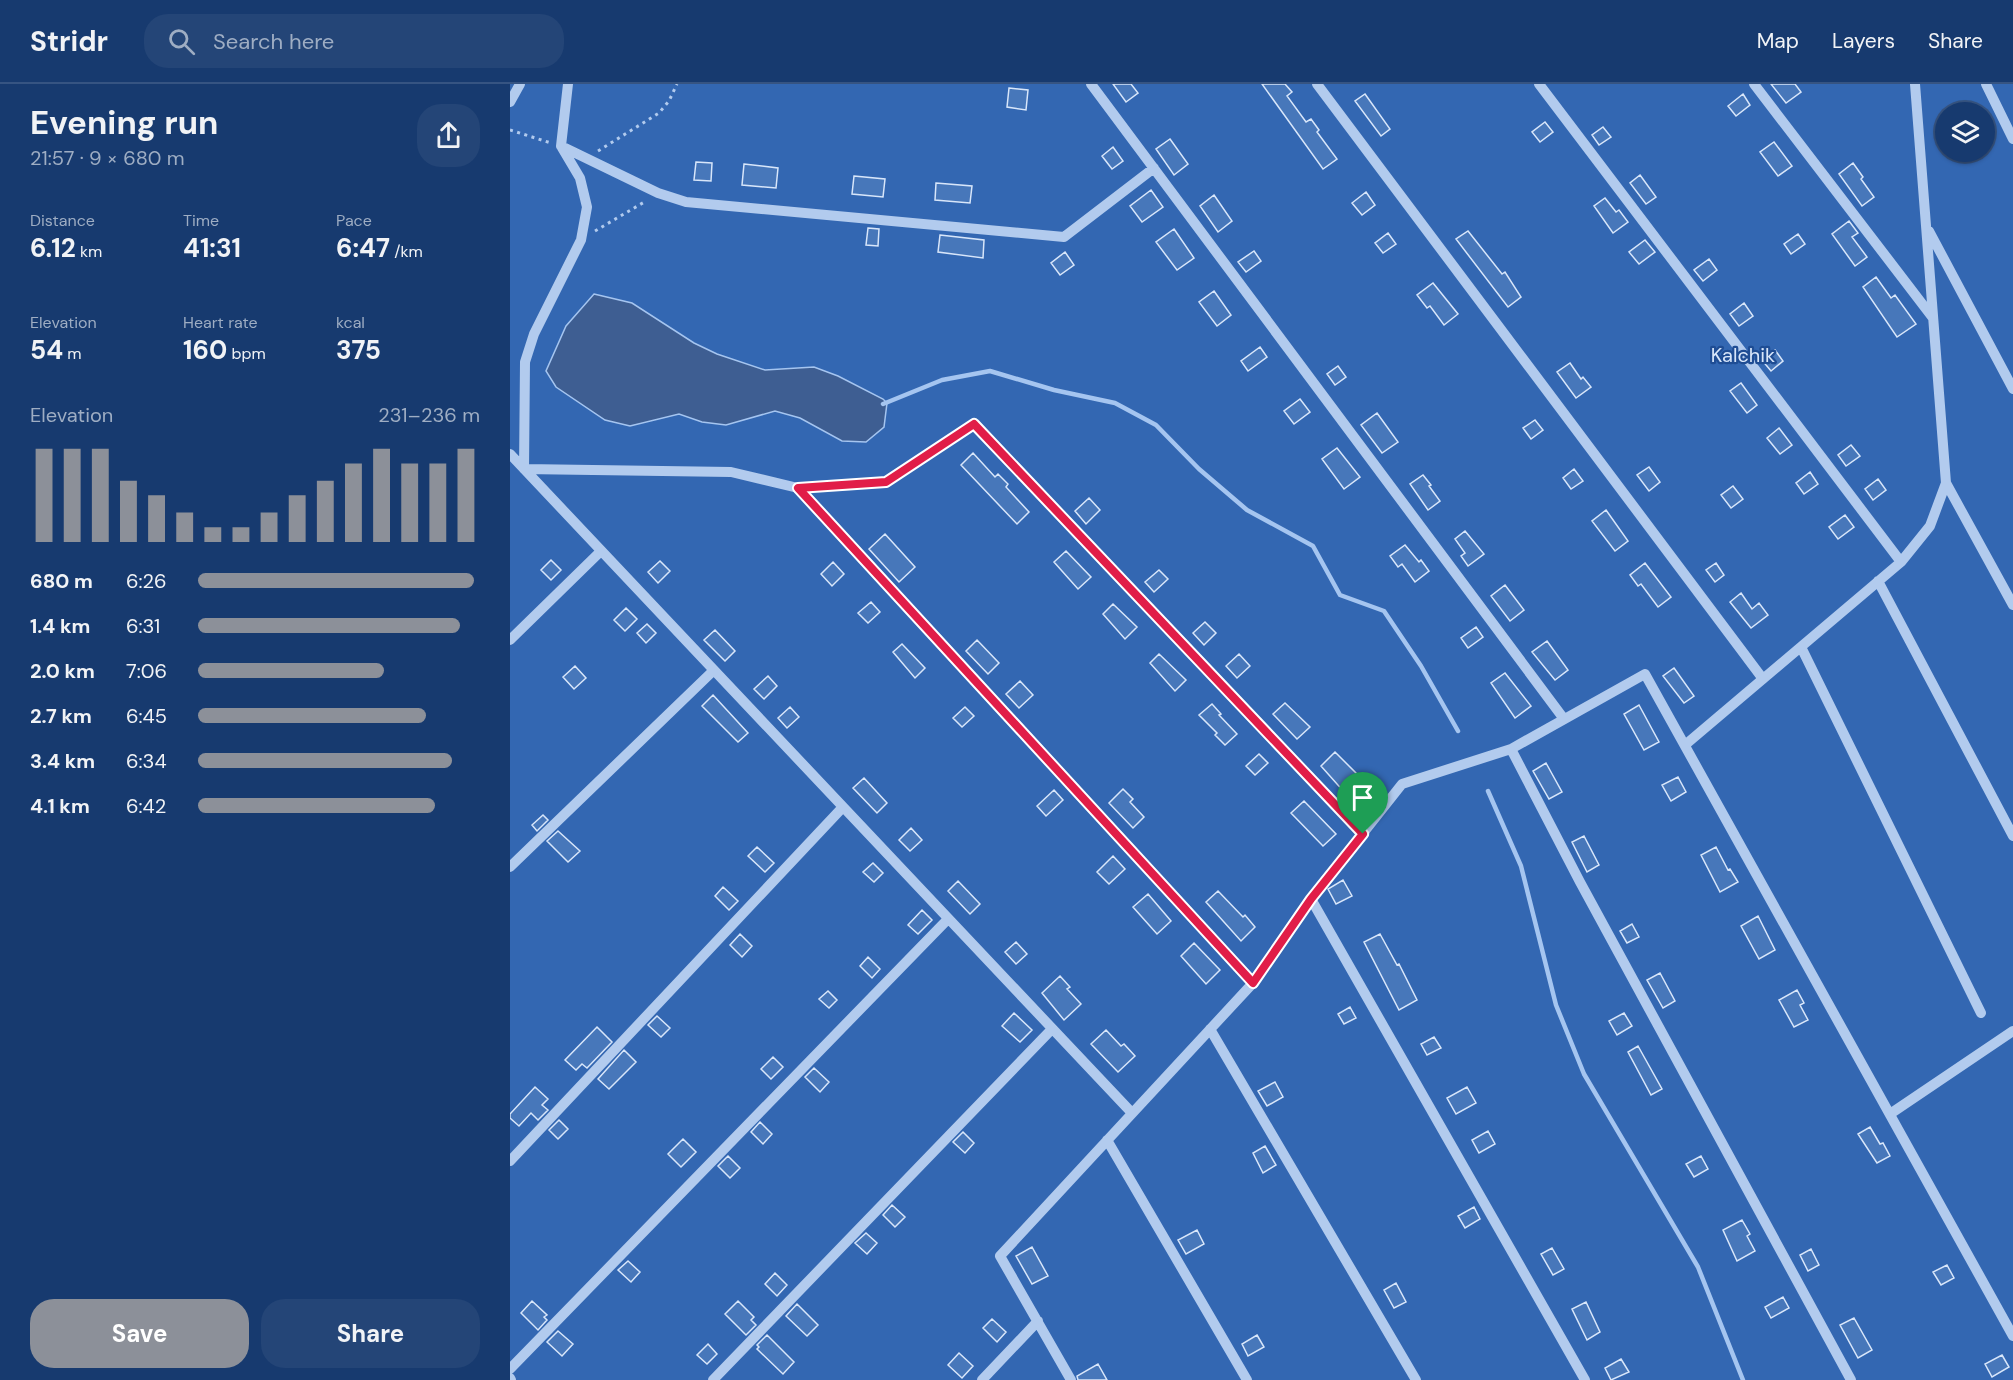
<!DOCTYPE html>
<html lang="en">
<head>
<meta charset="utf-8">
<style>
	body { margin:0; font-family:"DM Sans",sans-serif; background:#244577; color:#f1f3f6; height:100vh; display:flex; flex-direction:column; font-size:22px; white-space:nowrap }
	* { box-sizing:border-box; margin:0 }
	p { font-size:20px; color:#9eadc3 }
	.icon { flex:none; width:33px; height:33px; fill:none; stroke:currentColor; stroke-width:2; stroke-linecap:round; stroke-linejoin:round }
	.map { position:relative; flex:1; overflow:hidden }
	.drawer { display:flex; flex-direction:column; background:#173a6f; width:510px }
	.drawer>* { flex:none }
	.fabs { position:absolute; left:1425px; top:18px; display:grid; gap:12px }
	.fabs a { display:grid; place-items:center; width:60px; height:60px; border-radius:50%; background:#173a6f; box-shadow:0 2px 4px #0004,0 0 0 2px #365482; font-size:30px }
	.pin { position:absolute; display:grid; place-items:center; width:51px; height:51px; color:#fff; margin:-62px -26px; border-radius:50% 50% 50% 0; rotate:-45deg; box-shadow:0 0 6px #0007 }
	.pin .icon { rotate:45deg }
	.round { display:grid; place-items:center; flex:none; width:63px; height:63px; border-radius:24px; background:#244577 }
	.summary { display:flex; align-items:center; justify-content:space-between; height:102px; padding:0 30px }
	h1 { font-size:33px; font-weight:700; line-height:45px }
	.metrics { display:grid; grid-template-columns:repeat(3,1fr); gap:9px; height:102px; padding:6px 30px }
	.metrics div { display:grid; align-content:center }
	.metrics b { font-size:26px; font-weight:700 }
	.metrics small { font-size:16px; font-weight:400 }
	.metrics p { font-size:16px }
	.chart { height:168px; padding:12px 30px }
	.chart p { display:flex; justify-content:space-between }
	.chart svg { width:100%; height:108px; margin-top:6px; stroke:#8c9099; stroke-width:6 }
	.cta { display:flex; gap:12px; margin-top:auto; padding:12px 30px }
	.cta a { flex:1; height:69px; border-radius:24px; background:#8c9099; color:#fff; font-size:24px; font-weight:700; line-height:69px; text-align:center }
	.cta a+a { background:#244577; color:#f1f3f6 }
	ul { padding:0 30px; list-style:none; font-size:20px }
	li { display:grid; grid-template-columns:96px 72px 1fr; align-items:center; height:45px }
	li i { height:15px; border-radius:8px; background:#8c9099 }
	header { display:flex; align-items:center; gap:36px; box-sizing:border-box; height:84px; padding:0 30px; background:#173a6f; border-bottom:2px solid #365482 }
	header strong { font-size:28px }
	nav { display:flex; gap:33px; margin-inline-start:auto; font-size:21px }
	.search { width:420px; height:54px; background:#244577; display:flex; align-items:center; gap:15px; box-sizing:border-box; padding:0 21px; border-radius:24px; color:#9eadc3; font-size:22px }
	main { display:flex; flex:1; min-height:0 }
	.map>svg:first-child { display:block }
	.green { fill:#3367b2; fill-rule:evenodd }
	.water { fill:#3e5e92; stroke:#a5c5f0; stroke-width:1.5 }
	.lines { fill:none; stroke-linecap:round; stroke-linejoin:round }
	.stream { stroke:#a5c5f0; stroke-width:4.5 }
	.building { fill:#4777ba; stroke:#d8e6fa; stroke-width:1.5 }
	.path { stroke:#b2cbee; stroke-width:3; stroke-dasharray:3 4.5; stroke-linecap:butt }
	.minor { stroke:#b2cbee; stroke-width:10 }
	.route-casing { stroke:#fff; stroke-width:12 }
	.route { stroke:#e11d48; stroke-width:8 }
	.labels { text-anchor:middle; stroke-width:4.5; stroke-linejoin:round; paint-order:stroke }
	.park-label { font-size:20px; fill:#d8e6fa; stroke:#1f4d94 }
</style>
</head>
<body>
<header>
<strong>Stridr</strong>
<div class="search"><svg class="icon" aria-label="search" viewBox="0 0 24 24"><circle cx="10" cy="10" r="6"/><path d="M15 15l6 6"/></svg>Search here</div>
<nav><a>Map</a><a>Layers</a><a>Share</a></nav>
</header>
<main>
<section class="drawer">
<div class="summary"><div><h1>Evening run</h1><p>21:57 · 9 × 680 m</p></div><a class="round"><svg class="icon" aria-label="share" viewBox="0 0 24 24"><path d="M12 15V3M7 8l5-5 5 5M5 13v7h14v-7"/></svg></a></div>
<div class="metrics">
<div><p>Distance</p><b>6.12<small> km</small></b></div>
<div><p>Time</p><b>41:31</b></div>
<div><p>Pace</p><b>6:47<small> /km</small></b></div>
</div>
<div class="metrics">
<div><p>Elevation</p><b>54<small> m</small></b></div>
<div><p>Heart rate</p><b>160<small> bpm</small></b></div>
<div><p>kcal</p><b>375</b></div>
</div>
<div class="chart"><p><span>Elevation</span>231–236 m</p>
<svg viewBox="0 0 160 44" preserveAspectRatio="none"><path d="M5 44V6M15 44V6M25 44V6M35 44V19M45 44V25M55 44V32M65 44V38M75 44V38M85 44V32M95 44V25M105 44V19M115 44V12M125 44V6M135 44V12M145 44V12M155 44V6"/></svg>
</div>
<ul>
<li><b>680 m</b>6:26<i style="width:98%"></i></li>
<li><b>1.4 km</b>6:31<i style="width:93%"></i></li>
<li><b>2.0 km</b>7:06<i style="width:66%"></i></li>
<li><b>2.7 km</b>6:45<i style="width:81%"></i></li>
<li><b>3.4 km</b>6:34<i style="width:90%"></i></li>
<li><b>4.1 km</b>6:42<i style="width:84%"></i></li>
</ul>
<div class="cta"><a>Save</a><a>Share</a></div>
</section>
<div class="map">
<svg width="1503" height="1296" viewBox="0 0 1503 1296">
	<rect width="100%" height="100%" fill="#1f4d94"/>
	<!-- green -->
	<path class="green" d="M0,0H1503V1296H0ZM1436,28H1474V68H1436Z"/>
	<!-- water -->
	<path class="water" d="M84,210L122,219L184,259L207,270L255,286L304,283L328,292L373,315L377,319L374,343L356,358L332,357L290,334L265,327L216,341L192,338L169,330L120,342L95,336L46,303L36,287L56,242Z"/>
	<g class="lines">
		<!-- stream -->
		<path class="stream" d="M373,320L432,296L480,287L544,306L605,319L646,341L689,385L737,426L803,462L830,511L874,527L911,582L948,647
			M978,707L1011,782L1046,921L1074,990L1188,1183L1233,1296"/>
	</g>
	<!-- building -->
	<path class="building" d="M603,0H621L628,9L616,18Z
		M752,0H775L782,8L777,12L796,38L801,35L809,46L807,48L827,75L813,85Z
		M1261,0H1285L1291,8L1276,19Z
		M499,4L518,6L516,26L497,23Z
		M855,10L880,45L871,52L845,17Z
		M1233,10L1240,21L1226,32L1218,22Z
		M1035,38L1043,48L1030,58L1022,48Z
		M1093,43L1101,53L1089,61L1082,51Z
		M660,55L678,80L664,91L646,65Z
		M1264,58L1282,82L1268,92L1250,68Z
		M603,63L613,77L602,85L592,72Z
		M186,78L202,79L201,97L184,96Z
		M1343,79L1353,93L1351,95L1364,113L1352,122L1329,90Z
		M234,80L268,84L266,104L232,101Z
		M1130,91L1146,113L1136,120L1120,99Z
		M344,92L375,95L373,113L342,110Z
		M426,99L462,102L460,119L425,116Z
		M641,106L653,123L632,138L620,122Z
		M856,108L865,121L852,131L842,119Z
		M704,111L722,137L708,148L690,122Z
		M1095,114L1106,128L1109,126L1118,138L1103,149L1084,122Z
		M1339,137L1348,149L1342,153L1357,173L1345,182L1322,150Z
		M358,144L369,145L368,162L356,161Z
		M664,145L684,174L667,186L646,158Z
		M958,147L992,190L995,188L1011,213L998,223L946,155Z
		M878,149L886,160L873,169L865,159Z
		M1288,150L1295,160L1281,170L1274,160Z
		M430,151L474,156L473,174L428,168Z
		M1135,156L1145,168L1129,180L1119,168Z
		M744,167L751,177L736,188L728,178Z
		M555,168L564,181L550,191L541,179Z
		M1199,175L1207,186L1193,197L1184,186Z
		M1366,193L1381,214L1385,211L1406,240L1387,253L1353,203Z
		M923,199L948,230L934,241L920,222L917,224L907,211Z
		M704,207L721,231L707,242L689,218Z
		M1234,219L1243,232L1229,242L1220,230Z
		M750,263L757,273L738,287L731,277Z
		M1265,266L1273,277L1261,287L1252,276Z
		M1060,279L1071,295L1073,293L1081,303L1066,314L1047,288Z
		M828,282L836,293L825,301L817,290Z
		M1231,299L1247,321L1237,329L1220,307Z
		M790,315L800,328L784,340L774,327Z
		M867,329L888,358L872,369L851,341Z
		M1025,336L1033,346L1021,355L1013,344Z
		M1269,344L1282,361L1270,370L1257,354Z
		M1341,361L1350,372L1336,382L1328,371Z
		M827,364L850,393L834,405L812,375Z
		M463,369L485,393L488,390L498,400L496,403L519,428L507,440L451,381Z
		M1139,383L1150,398L1139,407L1127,391Z
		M1064,385L1073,397L1061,405L1053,394Z
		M1300,388L1308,400L1294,410L1286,399Z
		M913,391L921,401L919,402L930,417L918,426L900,400Z
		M1368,395L1376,406L1363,416L1355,405Z
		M1223,402L1233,415L1221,424L1211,411Z
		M579,414L590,426L576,440L565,427Z
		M1096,426L1118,457L1105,467L1082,437Z
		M1335,431L1344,443L1328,455L1319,443Z
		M955,447L974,470L958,482L951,472L955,469L945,455Z
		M375,450L405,483L389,498L359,465Z
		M895,461L909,478L911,476L919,487L905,498L892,480L888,483L880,472Z
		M556,467L581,493L568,505L544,478Z
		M41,476L51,486L41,496L31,486Z
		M150,477L160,487L148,499L138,488Z
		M323,478L334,490L322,502L311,490Z
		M1135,479L1161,513L1148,523L1131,500L1128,502L1120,491Z
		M1206,479L1214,491L1205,498L1196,486Z
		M649,486L658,495L644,508L635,498Z
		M995,501L1014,526L1000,537L981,512Z
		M1231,509L1242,525L1249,519L1258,531L1241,544L1220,518Z
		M361,518L370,528L358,539L348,529Z
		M603,520L627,543L615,555L593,530Z
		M116,524L127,535L115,547L104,536Z
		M695,538L706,549L694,561L683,549Z
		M137,540L146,549L136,559L127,549Z
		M966,543L973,553L958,564L951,554Z
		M205,546L225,567L215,577L194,556Z
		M467,556L489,579L478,590L456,567Z
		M1037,557L1058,586L1045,596L1022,568Z
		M392,560L415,584L405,594L383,568Z
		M649,570L676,596L665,607L640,579Z
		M729,570L740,582L727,594L716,582Z
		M65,582L76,594L64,605L53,593Z
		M1164,584L1184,612L1174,619L1153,592Z
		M995,589L1021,622L1005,634L981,599Z
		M258,592L267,602L254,615L244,605Z
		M510,597L523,611L509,624L496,610Z
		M203,611L238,649L228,658L192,622Z
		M775,619L800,643L787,655L763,630Z
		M702,620L711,630L709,631L727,650L715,661L705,651L707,649L689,631Z
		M1129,621L1149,658L1134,666L1114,630Z
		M280,623L289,633L277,644L268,634Z
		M455,623L464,632L452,643L443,634Z
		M825,668L851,694L835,709L811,682Z
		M749,670L758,679L745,691L736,682Z
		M1036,679L1052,708L1039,715L1023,687Z
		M1168,693L1176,708L1161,717L1152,701Z
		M354,694L377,719L367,729L343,704Z
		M613,705L623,715L620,718L634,733L623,744L599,719Z
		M544,706L553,716L536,732L527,722Z
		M794,717L826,750L813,762L781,729Z
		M33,731L38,736L27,747L22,741Z
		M401,744L412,756L400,767L389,756Z
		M48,747L70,767L58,778L37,757Z
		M1074,752L1089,781L1077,788L1062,758Z
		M247,763L264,779L255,788L238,772Z
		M1206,763L1218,786L1220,785L1228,798L1210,808L1191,771Z
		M603,772L615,785L599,800L587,788Z
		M363,779L373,789L364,798L353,788Z
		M833,796L842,812L826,820L818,805Z
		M448,797L470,820L460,830L438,807Z
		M213,803L228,817L219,826L205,812Z
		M708,807L733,833L735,831L745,843L731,857L696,818Z
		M638,810L661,837L647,850L623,823Z
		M412,826L422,836L408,850L398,841Z
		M1248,832L1265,866L1249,875L1231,842Z
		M1122,840L1129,853L1117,859L1110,847Z
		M230,850L242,862L232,873L220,861Z
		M870,850L887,881L889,880L907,916L889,926L854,858Z
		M506,858L517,870L506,880L495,868Z
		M684,859L710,886L696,900L671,872Z
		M358,873L370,885L362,894L350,882Z
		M1150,889L1165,917L1153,924L1137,896Z
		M550,892L560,903L557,905L571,920L554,936L532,909Z
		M1287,906L1294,919L1290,921L1298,936L1284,943L1269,916Z
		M318,907L327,916L319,924L309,915Z
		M840,923L846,934L834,940L828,930Z
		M504,929L522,946L510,958L492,942Z
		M1114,929L1122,942L1107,951L1099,937Z
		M147,932L160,944L151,953L138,941Z
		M87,943L102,958L77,984L72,980L66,986L55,976Z
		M596,946L611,962L614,960L625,972L608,988L581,960Z
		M924,953L931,964L917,971L911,960Z
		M1128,962L1152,1005L1141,1011L1118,968Z
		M114,966L126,978L99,1005L88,995Z
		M263,973L273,983L261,995L251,985Z
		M304,984L319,998L310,1008L295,993Z
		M765,998L773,1013L757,1022L748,1007Z
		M25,1003L38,1015L32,1021L38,1026L28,1036L21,1029L9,1042L0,1034V1030Z
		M957,1003L966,1019L946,1030L937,1014Z
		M49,1036L58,1045L48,1055L39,1046Z
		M250,1038L262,1050L253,1060L241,1048Z
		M1360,1043L1370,1060L1373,1059L1380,1072L1367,1079L1348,1050Z
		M978,1047L985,1060L969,1069L962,1056Z
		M453,1048L464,1059L455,1069L443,1058Z
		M173,1055L186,1068L171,1083L158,1070Z
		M755,1062L766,1081L753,1089L743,1069Z
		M218,1072L230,1084L220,1094L208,1082Z
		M1191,1072L1198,1085L1184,1093L1176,1080Z
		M382,1121L395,1133L385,1143L373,1131Z
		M964,1123L970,1135L955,1144L948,1132Z
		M1232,1136L1240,1150L1237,1152L1245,1167L1227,1177L1213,1146Z
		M687,1146L694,1160L676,1170L668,1156Z
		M356,1149L367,1159L357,1170L345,1159Z
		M522,1163L538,1192L522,1200L506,1172Z
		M1042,1164L1054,1185L1043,1191L1031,1170Z
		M1301,1165L1309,1181L1298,1187L1290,1171Z
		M118,1177L130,1188L121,1198L108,1186Z
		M1437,1181L1444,1194L1431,1201L1423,1188Z
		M265,1189L277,1201L267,1212L255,1200Z
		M886,1199L896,1218L884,1224L874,1206Z
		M1273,1213L1279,1224L1261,1234L1255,1223Z
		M22,1217L37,1231L34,1233L37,1236L28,1246L11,1229Z
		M228,1217L244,1233L241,1236L246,1241L236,1251L215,1230Z
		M1076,1218L1090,1248L1077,1256L1062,1225Z
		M287,1220L308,1241L297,1252L276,1232Z
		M1344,1234L1362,1266L1348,1274L1330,1241Z
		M482,1235L496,1248L487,1258L473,1244Z
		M48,1247L63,1260L52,1272L37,1258Z
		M257,1251L284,1278L273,1290L247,1265L249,1263L247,1261Z
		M747,1251L754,1263L738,1272L732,1260Z
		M198,1260L207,1270L197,1280L187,1271Z
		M449,1269L463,1282L452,1294L438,1281Z
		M1492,1271L1499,1283L1482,1293L1475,1280Z
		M1111,1275L1119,1288L1101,1296L1095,1284Z
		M588,1280L597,1296H568L567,1292Z"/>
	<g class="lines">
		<!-- path -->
		<path class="path" d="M0,46L41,59
			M88,67L149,29L159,17L167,0
			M85,147L136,117"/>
		<!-- minor -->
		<path class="minor" d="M58,0L51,62L70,94L77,123L71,156L24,250L15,278L14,385L221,388L288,404L376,398L464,340L853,750
			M581,0L1054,635
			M807,0L1253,595
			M1029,0L1391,478
			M1244,0L1423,234
			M1405,0L1436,399L1503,521
			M1476,0L1503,55
			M0,18L10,0
			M51,62L148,109L176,118L554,153L644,84
			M1419,147L1503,305
			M0,370L622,1029
			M288,404L743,899
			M1368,497L1503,752
			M0,556L91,467
			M1291,563L1471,929
			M1175,661L1391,478L1420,442L1436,399
			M1001,665L1070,798L1341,1296
			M0,783L204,586
			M801,815L1075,1296
			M700,945L906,1296
			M1380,1030L1503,947
			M597,1056L737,1296
			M0,1077L333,723
			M0,1285L438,835
			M0,1294L1,1296
			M203,1296L542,945
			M472,1296L528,1237
			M561,1296L490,1172L743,899L801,815L892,700L1001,665L1135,590L1503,1252"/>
	</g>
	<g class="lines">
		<defs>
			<path id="route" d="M464,340L853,750L801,815L743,899L288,404L376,398Z"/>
		</defs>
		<!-- route casing -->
		<use href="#route" class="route-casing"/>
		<!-- route -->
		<use href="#route" class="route"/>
	</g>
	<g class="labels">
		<!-- park labels -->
		<g class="park-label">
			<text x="1233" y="278">Kalchik</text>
		</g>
	</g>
</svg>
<div class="fabs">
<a><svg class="icon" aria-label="layers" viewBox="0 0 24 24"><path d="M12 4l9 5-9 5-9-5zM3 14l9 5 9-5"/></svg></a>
</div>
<div class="pin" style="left:853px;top:750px;background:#1e9e55"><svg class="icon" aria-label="arrive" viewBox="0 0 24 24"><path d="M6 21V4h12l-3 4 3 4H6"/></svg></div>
</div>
</main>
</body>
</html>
